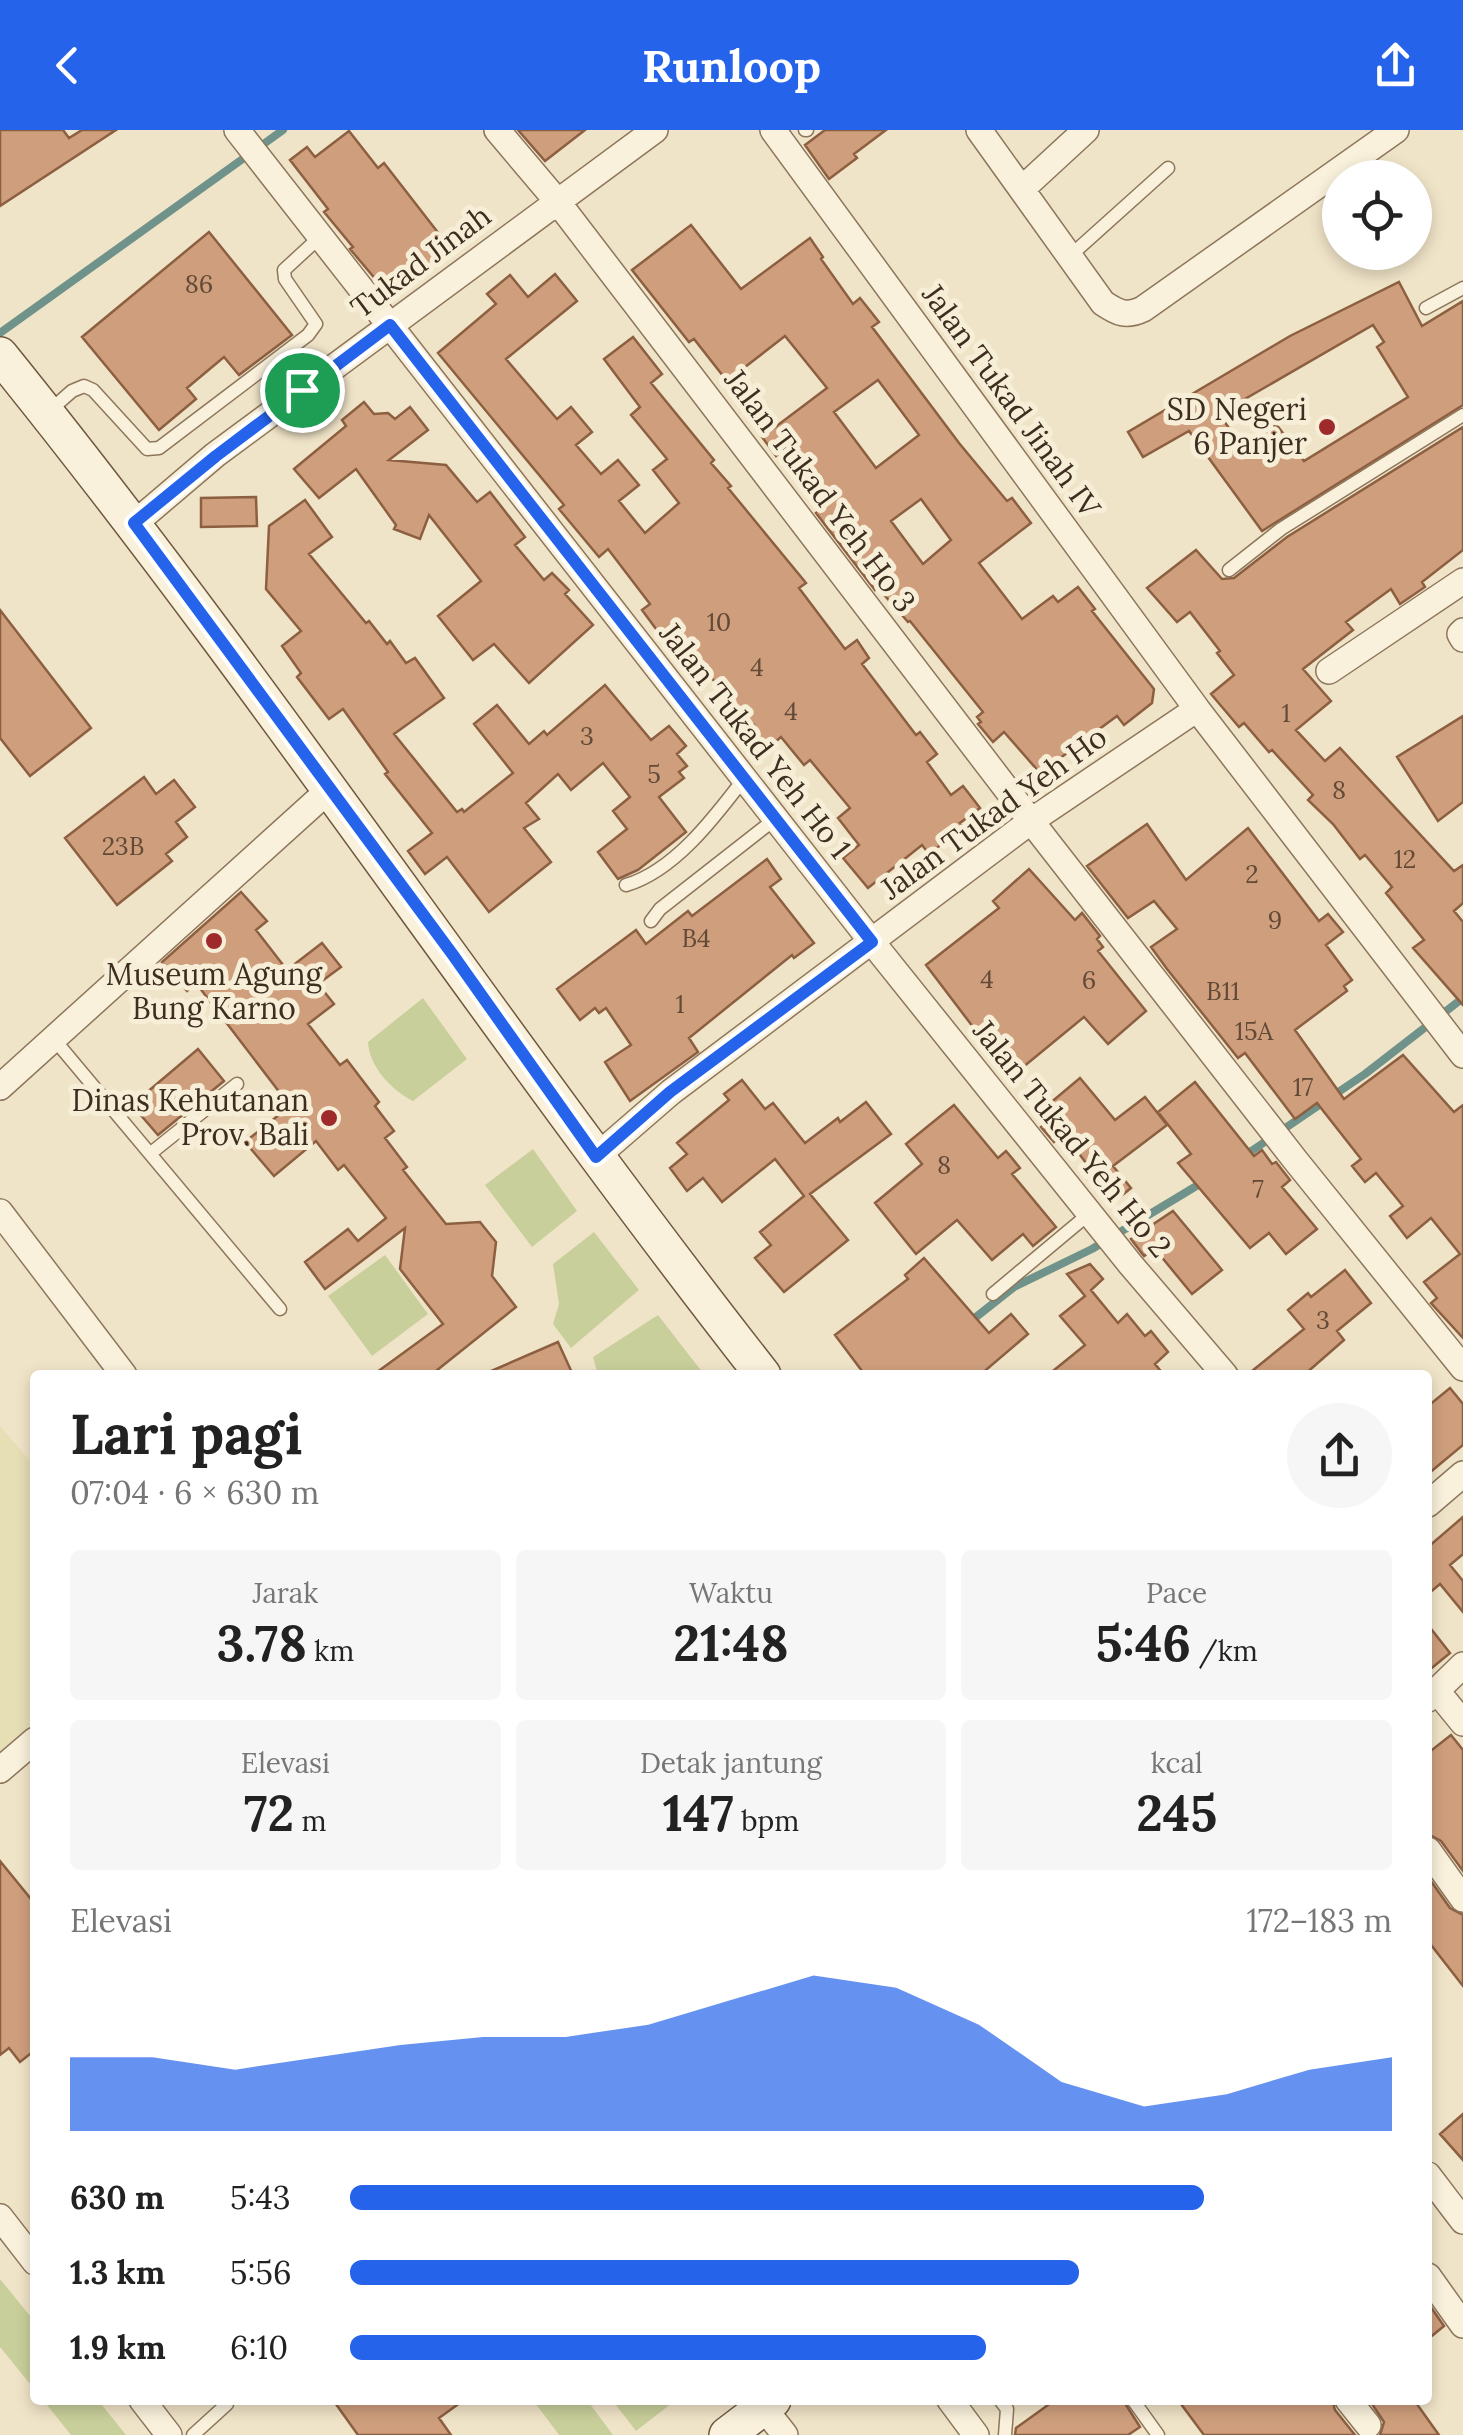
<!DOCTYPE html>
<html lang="id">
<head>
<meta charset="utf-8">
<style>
	body { margin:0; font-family:Lora,serif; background:#f6f6f6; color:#222; height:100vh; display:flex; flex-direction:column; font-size:38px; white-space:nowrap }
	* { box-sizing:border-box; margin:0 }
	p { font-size:32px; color:#767676 }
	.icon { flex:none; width:55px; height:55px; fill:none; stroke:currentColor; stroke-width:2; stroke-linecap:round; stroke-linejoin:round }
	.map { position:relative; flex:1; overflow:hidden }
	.details { position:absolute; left:30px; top:1240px; width:1402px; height:1035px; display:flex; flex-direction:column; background:#fff; border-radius:10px; box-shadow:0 5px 15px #0003 }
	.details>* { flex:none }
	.fabs { position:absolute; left:1322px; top:30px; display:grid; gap:20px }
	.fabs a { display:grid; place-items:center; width:110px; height:110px; border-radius:50%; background:#fff; box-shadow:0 5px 15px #0003; font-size:50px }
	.pin { position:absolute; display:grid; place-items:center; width:85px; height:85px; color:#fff; margin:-42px; border:5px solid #fff; border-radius:50%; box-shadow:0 2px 10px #0007 }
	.round { display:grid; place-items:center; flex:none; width:105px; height:105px; border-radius:52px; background:#f6f6f6 }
	.overview { display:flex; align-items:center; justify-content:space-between; height:170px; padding:0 40px }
	h1 { font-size:55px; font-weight:700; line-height:75px }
	.metrics { display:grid; grid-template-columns:repeat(3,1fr); gap:15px; height:170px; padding:10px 40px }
	.metrics div { display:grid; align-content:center; border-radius:10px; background:#f6f6f6; text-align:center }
	.metrics b { font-size:50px; font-weight:700 }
	.metrics small { font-size:28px; font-weight:400 }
	.metrics p { font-size:28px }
	.chart { height:280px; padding:20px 40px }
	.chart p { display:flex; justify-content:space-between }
	.chart svg { width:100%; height:180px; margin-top:10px; fill:#2563eb; opacity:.7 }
	ul { padding:0 40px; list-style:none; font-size:32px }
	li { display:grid; grid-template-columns:160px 120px 1fr; align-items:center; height:75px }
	li i { height:25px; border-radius:12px; background:#2563eb }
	header { display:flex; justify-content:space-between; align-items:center; height:130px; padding:0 40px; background:#2563eb; color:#fff; font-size:45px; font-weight:700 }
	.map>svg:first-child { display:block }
	.farmland { fill:#e6deb5 }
	.green { fill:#c9cf9b }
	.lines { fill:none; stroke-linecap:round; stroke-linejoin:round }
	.stream { stroke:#6f938a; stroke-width:8 }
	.building { fill:#cf9f7d; stroke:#8d5f41; stroke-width:2.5; fill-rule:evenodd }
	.service-casing { stroke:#8d765c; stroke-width:15 }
	.minor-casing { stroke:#8d765c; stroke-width:28 }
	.secondary-casing { stroke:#6f573f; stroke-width:38 }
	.service { stroke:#faf1dc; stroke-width:12 }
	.minor { stroke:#faf1dc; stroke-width:25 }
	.secondary { stroke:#faf1dc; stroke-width:35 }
	.route-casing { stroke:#fff; stroke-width:20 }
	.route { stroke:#2563eb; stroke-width:12 }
	.poi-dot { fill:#9e2a2b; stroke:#f7eed8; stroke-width:4 }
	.labels { text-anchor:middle; stroke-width:10; stroke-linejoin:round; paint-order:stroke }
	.number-label { font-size:25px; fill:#624a37 }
	.street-label { font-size:30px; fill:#3d2e20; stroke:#f7eed8 }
	.poi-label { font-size:30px; fill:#3d2e20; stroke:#f7eed8; text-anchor:end }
</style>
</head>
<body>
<header><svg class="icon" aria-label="back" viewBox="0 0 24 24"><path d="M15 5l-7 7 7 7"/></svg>Runloop<svg class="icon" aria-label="share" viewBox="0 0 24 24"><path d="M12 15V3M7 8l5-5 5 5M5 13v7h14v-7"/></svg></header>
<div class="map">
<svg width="1463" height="2305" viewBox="0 0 1463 2305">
	<rect width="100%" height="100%" fill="#f0e4c8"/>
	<!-- farmland -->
	<path class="farmland" d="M0,1296L35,1337V1591L0,1621Z"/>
	<!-- green -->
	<path class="green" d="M423,868L467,929L413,971C391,960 369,936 368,912Z
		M533,1019L577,1081L532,1117L485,1055Z
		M594,1102L639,1160L571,1218L553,1194L559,1174L553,1134Z
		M385,1125L428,1184L372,1226L328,1166Z
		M658,1185L703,1243L598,1245L593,1227Z
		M0,2149L35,2192V2260L0,2217Z
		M43,2270H98L126,2305H71Z
		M533,2270H587L613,2305H559Z
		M612,2270H676L636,2301Z"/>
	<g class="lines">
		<!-- stream -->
		<path class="stream" d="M0,203L283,0
			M1244,1026L1365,944L1463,868
			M971,1191L1014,1157L1092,1119L1203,1052"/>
	</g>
	<!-- building -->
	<path class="building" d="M0,0H63L69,8L82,0H116L0,76Z
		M518,0H585L545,31Z
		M825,0H886L854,24L857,28L829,49L805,15Z
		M349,1L378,38L384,33L450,118L389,165L350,119L353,117L324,82L328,79L290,30L307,17L315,27Z
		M691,95L741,159L810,108L823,127L821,129L853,174L860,168L879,192L872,197L959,313L1007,371L1012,368L1031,393L979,433L1022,489L1053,466L1058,472L1078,457L1095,479L1092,481L1154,559L1152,573L1124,595L1117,586L1040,643L1004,602L993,612L978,594L981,592L977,587L983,582L910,491L908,492L878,458L875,460L816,383L829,373L786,318L776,326L762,307L827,258L785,206L727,251L694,209L689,212L632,140ZM878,250L919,305L876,338L834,282ZM921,369L951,410L923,434L891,391Z
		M209,102L292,205L239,245L224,227L187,258L196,269L159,300L82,207Z
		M555,144L577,171L506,229L557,289L571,277L592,302L576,315L601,344L618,330L639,355L619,371L645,403L679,373L653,340L667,329L631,285L640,277L604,229L633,207L662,244L651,253L714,330L711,333L731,356L728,358L806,453L799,458L845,519L857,510L869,528L862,534L916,605L920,602L937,624L927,632L951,665L963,656L980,678L960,693L964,697L929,724L922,715L868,758L843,728L859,715L838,688L850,678L810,630L804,635L781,607L767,619L750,599L755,596L685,519L676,526L642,480L650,474L608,419L599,427L559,379L564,375L438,223L496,174L487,164L510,145L528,167Z
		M1399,152L1422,196L1463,171V275L1262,401L1189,301L1143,327L1128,302L1290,206ZM1373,195L1384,212L1377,217L1408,267L1304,331L1276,294L1243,318L1219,284Z
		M364,272L374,284L388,283L395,289L410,277L428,300L389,330L446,335L477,372L490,362L525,407L515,415L544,450L552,443L569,460L565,464L593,495L529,553L494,514L473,530L438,486L481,451L429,385L420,409L394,399L396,395L356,339L319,368L294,339L346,296L342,290Z
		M1463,297V420L1422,452L1425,457L1400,474L1391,459L1346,492L1353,500L1303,539L1331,571L1296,600L1325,631L1340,618L1454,741L1463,735V773L1454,781L1463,792V875L1413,818L1424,810L1386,763L1392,757L1365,725L1360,729L1333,694L1308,670L1313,665L1272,620L1269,622L1244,593L1239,597L1211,564L1234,545L1217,523L1220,521L1190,482L1177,492L1147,458L1196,420L1222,449L1234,448L1287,407Z
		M256,367L257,396L201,397V368Z
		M305,370L332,407L309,424L366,493L369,491L387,514L390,511L406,533L415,528L444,568L394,604L457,682L462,679L464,682L513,643L474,594L497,575L529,614L544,601L547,605L605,555L651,610L669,596L686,616L677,624L687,636L679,642L684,648L659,667L686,702L638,740L618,749L598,722L627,699L613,681L630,667L603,633L571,660L558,644L526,673L539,689L524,698L551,732L489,782L447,727L425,744L408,721L432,703L385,644L388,642L343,579L329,589L297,547L301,543L282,516L301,501L266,459L269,396Z
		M0,480L91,598L30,646L0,608Z
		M1463,586V672L1438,691L1397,627Z
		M144,647L156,664L174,650L195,677L176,692L187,707L166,724L172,731L117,775L65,708Z
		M1147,694L1186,750L1248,698L1319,791L1328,784L1343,802L1326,815L1352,850L1344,856L1347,861L1295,900L1344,969L1403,925L1454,982L1463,975V1208L1431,1173L1437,1168L1424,1152L1460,1124L1431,1088L1407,1108L1390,1086L1403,1076L1376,1043L1365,1052L1352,1036L1361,1029L1317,973L1295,989L1245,923L1238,928L1167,839L1151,817L1177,799L1154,771L1128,788L1087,736Z
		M767,729L781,749L770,757L814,813L794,828L792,825L689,908L698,922L630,971L605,932L631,915L606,878L599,883L595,878L580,890L557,859L636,800L646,814L688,781L692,786Z
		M1029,739L1075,790L1082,783L1100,806L1097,809L1103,817L1098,821L1146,881L1108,914L1084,887L1011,947L926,835L999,778L993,771Z
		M241,762L267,791L256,800L287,840L322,813L341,837L318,854L334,874L308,894L340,935L347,930L379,972L375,976L394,1001L385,1008L407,1037L403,1040L446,1094L480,1092L496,1112L492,1146L516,1177L431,1245H373L443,1194L400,1139L405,1098L325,1159L305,1132L348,1099L358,1111L386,1088L344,1035L338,1040L316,1011L274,1046L245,1012L290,976L196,853L187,861L162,832Z
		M198,919L224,951L158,1005L132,975Z
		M1080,948L1115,990L1145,967L1167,995L1113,1036L1131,1058L1115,1071L1064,1004L1054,1012L1041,997L1050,989L1042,980Z
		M742,950L765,979L773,973L805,1013L838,988L840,992L866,972L891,1004L810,1064L848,1110L784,1162L755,1128L771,1115L760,1102L804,1066L775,1029L722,1072L703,1048L687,1061L670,1038L687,1024L677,1013L729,970L724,964Z
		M1195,952L1254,1026L1262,1020L1272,1034L1276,1032L1290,1050L1282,1057L1317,1099L1286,1124L1269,1103L1250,1118L1178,1033L1191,1024L1158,982Z
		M954,975L998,1028L1006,1021L1020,1038L1012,1044L1056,1097L1033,1116L1023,1104L992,1130L957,1090L916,1124L875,1073L922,1034L906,1014Z
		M1173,1081L1222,1140L1192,1164L1155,1119L1144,1126L1131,1109Z
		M924,1128L989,1203L1011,1184L1028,1204L980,1245H865L835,1205L908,1149L905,1145Z
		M1090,1134L1103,1149L1091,1160L1118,1193L1127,1184L1145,1206L1151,1201L1168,1222L1155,1234L1164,1245H1048L1085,1215L1060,1186L1085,1166L1067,1144Z
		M1345,1140L1371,1173L1337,1201L1344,1210L1304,1245H1247L1304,1199L1288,1180L1308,1163L1311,1167Z
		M558,1212L573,1245H482Z
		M1450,1258L1463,1274V1315L1428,1344V1276Z
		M1463,1387V1424L1450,1435L1463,1451V1482L1440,1454L1428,1464V1417Z
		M1428,1495L1450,1523L1428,1541Z
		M1451,1605L1463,1620V1741L1441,1711L1428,1704V1623Z
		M0,1731L35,1774V1920L20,1932L9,1918L0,1925Z
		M1428,1747L1450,1778L1463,1785V1856L1428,1811Z
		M1463,1984V2030L1440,2004Z
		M1428,2173L1444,2196L1428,2209Z
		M333,2270H464L439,2288L451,2305H358Z
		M1055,2270H1123L1140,2297L1128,2305H1015L1016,2298Z
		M1178,2270H1332L1335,2280L1355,2305H1204Z
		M1377,2270H1414L1439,2305H1380L1384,2292L1372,2274Z"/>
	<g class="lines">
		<defs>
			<path id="service" d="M805,0H807
				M1070,126L1168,38
				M1426,178L1463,158
				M47,283L72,261L84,256L93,260L147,319L159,318L308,205L316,194L285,149L284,140L321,106
				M1229,440L1281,399L1463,285
				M626,755C674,741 714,688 743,650
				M651,791L660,779L775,689
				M53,908L280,1179
				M151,1023L237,954
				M993,1164L1090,1083
				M1000,2270L1007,2279L1005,2305
				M1133,2270L1158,2305
				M193,2305L227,2274"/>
			<path id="minor" d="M237,0L872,812L1131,1135L1225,1245
				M497,0L557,71L1031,691L1296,1031L1463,1238
				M773,0L1197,579L1463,925
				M979,0L1103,173C1118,183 1126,187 1143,179L1396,0
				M1022,59L1086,0
				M135,393L215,325L655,0
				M1463,501L1460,504L1463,509
				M1329,541L1463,451
				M0,957L330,659
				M596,1027L671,962L1031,691L1197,579
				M0,1082L124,1245
				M1428,1374L1463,1344
				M1437,1561L1463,1593
				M1428,1569L1463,1535
				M0,1640L35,1610
				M1428,1720L1463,1769
				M1428,2045L1463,2091
				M0,2087L35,2132
				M1428,2146L1463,2195
				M142,2270L169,2305
				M950,2270L976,2305
				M1348,2270L1368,2295
				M763,2277L785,2305"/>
			<path id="secondary" d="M0,225C267,555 501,911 763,1245
				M727,2305L773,2270"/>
		</defs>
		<!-- service casing -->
		<use href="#service" class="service-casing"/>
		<!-- minor casing -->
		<use href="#minor" class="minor-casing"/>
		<!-- secondary casing -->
		<use href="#secondary" class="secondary-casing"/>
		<!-- service -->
		<use href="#service" class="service"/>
		<!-- minor -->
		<use href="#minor" class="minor"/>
		<!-- secondary -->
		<use href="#secondary" class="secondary"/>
	</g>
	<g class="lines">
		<defs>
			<path id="route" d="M390,195L872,812L670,962L596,1027L453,825L134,393L216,326Z"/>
		</defs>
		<!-- route casing -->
		<use href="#route" class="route-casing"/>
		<!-- route -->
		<use href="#route" class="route"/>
	</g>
	<!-- markers -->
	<g class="poi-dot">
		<circle cx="1327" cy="297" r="10"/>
		<circle cx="214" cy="811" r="10"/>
		<circle cx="329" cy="988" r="10"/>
	</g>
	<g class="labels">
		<!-- number labels -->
		<g class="number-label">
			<text x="199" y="163">86</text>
			<text x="719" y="501">10</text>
			<text x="757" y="546">4</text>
			<text x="791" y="590">4</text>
			<text x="1286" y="592">1</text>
			<text x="587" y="615">3</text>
			<text x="654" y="653">5</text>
			<text x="1339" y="669">8</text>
			<text x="123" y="725">23B</text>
			<text x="1405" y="738">12</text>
			<text x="1252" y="753">2</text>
			<text x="1275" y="799">9</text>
			<text x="696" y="817">B4</text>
			<text x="987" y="858">4</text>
			<text x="1089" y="859">6</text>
			<text x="1223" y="870">B11</text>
			<text x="680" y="883">1</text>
			<text x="1254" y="910">15A</text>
			<text x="1303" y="966">17</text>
			<text x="944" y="1044">8</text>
			<text x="1258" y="1068">7</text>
			<text x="1323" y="1199">3</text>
		</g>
		<!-- street labels -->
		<g class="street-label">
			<text transform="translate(421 132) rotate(-37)" y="10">Tukad Jinah</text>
			<text transform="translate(1011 271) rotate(54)" y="10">Jalan Tukad Jinah IV</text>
			<text transform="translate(820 361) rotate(53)" y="10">Jalan Tukad Yeh Ho 3</text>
			<text transform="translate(755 611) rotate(52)" y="10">Jalan Tukad Yeh Ho 1</text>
			<text transform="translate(994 683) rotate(-36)" y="10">Jalan Tukad Yeh Ho</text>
			<text transform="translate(1072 1009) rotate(51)" y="10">Jalan Tukad Yeh Ho 2</text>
		</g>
		<!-- poi labels -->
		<g class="poi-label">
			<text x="1307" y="290">SD Negeri<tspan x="1307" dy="34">6 Panjer</tspan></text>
			<text x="214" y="855" text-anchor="middle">Museum Agung<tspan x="214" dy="34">Bung Karno</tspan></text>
			<text x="309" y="981">Dinas Kehutanan<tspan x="309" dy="34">Prov. Bali</tspan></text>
		</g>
	</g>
</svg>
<div class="fabs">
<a><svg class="icon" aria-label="locate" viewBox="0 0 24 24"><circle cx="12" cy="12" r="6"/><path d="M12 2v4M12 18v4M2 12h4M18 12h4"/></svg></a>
</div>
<div class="pin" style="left:302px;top:260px;background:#1e9e55"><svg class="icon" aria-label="arrive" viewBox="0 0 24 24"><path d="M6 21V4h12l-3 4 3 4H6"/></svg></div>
<section class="details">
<div class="overview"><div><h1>Lari pagi</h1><p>07:04 · 6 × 630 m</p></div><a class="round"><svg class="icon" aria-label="share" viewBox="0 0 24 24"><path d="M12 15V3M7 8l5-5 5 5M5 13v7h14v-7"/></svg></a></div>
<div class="metrics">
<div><p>Jarak</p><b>3.78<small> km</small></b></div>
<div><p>Waktu</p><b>21:48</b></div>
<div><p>Pace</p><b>5:46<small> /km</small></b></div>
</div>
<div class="metrics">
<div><p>Elevasi</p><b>72<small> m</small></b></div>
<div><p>Detak jantung</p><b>147<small> bpm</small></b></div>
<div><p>kcal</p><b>245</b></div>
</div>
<div class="chart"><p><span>Elevasi</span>172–183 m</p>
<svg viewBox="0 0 160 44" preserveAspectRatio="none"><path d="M0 44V26L10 26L20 29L30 26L40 23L50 21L60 21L70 18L80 12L90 6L100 9L110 18L120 32L130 38L140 35L150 29L160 26V44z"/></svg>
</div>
<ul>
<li><b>630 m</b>5:43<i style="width:82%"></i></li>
<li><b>1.3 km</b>5:56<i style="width:70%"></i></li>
<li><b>1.9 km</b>6:10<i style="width:61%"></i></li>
</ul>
</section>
</div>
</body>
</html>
